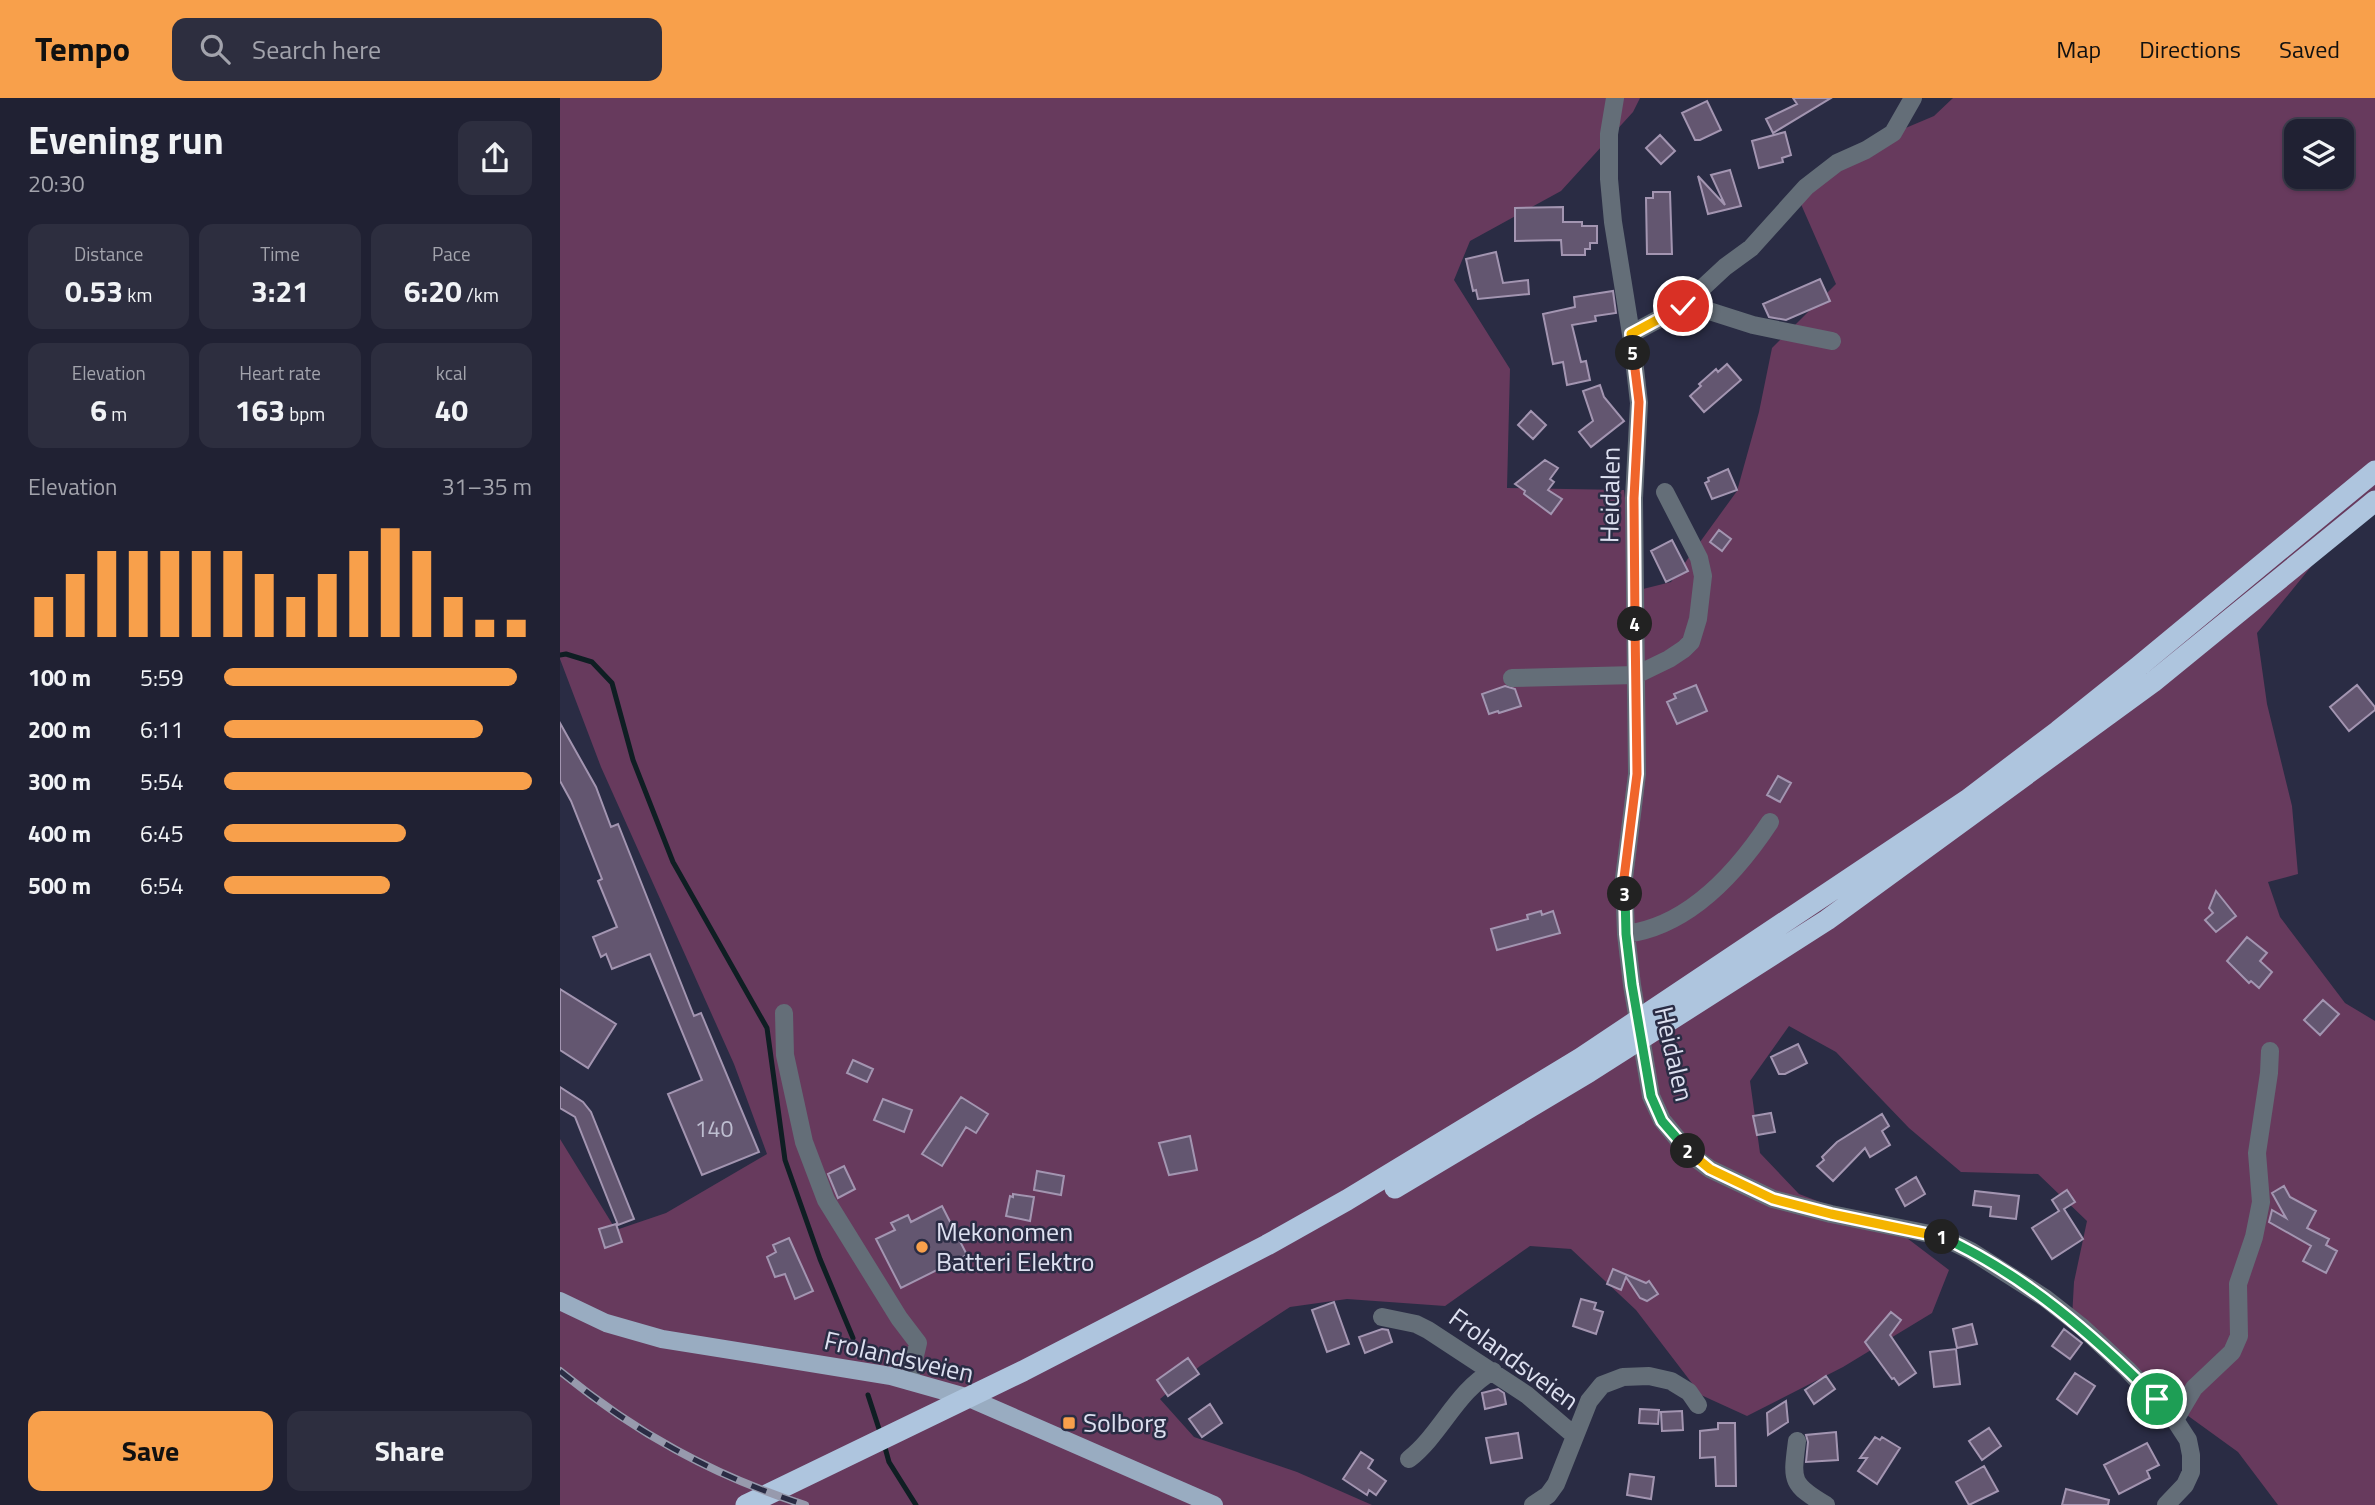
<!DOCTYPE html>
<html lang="en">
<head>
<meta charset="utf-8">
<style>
	body { margin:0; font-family:"Titillium Web",sans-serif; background:#2d2e3f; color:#f1f3f6; height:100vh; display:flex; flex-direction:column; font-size:26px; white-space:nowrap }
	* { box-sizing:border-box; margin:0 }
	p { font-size:23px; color:#a2a3ac }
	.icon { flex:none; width:38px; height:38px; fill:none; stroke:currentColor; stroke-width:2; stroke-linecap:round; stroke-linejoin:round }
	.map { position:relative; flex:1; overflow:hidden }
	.sheet { display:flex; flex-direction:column; background:#202133; width:560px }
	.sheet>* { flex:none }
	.buttons { position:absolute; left:1724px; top:21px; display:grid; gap:14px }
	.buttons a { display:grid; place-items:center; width:70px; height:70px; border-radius:14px; background:#202133; box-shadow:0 2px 5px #0004,0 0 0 2px #3d3e4e; font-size:35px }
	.pin { position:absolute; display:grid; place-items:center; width:60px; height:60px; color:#fff; margin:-30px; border:4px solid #fff; border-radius:50%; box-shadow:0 2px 7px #0007 }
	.km { position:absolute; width:35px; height:35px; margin:-18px; border-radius:50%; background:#222; color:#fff; font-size:19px; line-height:35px; text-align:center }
	.round { display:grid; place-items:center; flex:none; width:74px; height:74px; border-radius:14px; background:#2d2e3f }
	.overview { display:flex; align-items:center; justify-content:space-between; height:119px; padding:0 28px }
	h1 { font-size:38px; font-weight:700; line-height:52px }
	.metrics { display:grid; grid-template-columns:repeat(3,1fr); gap:10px; height:119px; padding:7px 28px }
	.metrics div { display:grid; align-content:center; border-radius:14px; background:#2d2e3f; text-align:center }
	.metrics b { font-size:30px; font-weight:700 }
	.metrics small { font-size:19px; font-weight:400 }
	.metrics p { font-size:19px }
	.chart { height:196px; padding:14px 28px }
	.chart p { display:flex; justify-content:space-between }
	.chart svg { width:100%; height:126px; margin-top:7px; stroke:#f8a04b; stroke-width:6 }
	.primary-button { display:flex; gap:14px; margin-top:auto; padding:14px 28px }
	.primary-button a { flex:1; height:80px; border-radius:14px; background:#f8a04b; color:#111; font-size:28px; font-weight:700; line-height:80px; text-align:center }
	.primary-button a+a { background:#2d2e3f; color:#f1f3f6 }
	ul { padding:0 28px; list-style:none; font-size:23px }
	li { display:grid; grid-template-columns:112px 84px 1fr; align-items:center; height:52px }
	li i { height:18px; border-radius:9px; background:#f8a04b }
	header { display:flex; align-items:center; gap:42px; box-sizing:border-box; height:98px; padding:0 35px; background:#f8a04b; color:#111 }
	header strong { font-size:33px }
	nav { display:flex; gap:38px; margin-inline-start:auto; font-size:24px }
	.search { width:490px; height:63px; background:#2d2e3f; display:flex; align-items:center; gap:18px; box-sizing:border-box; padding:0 24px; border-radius:14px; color:#a2a3ac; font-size:26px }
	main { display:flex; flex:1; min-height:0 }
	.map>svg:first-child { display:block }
	.green { fill:#673a5d; fill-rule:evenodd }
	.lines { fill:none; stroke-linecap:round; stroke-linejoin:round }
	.stream { stroke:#0f1e23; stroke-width:5 }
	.building { fill:#635670; stroke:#a395b1; stroke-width:2 }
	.minor { stroke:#646e78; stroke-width:18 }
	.major { stroke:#99acc1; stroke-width:18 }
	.highway { stroke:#aec5de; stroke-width:21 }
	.rail-casing { stroke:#979aad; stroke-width:8 }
	.rail { stroke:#2a2c44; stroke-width:5; stroke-dasharray:16; stroke-linecap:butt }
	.split-1-casing { stroke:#fff; stroke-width:14 }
	.split-2-casing { stroke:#fff; stroke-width:14 }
	.split-3-casing { stroke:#fff; stroke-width:14 }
	.split-4-casing { stroke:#fff; stroke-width:14 }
	.split-5-casing { stroke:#fff; stroke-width:14 }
	.split-6-casing { stroke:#fff; stroke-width:14 }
	.split-1 { stroke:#22a559; stroke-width:9 }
	.split-2 { stroke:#f5b400; stroke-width:9 }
	.split-3 { stroke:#22a559; stroke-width:9 }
	.split-4 { stroke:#f0652b; stroke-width:9 }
	.split-5 { stroke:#f0652b; stroke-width:9 }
	.split-6 { stroke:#f5b400; stroke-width:9 }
	.poi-dot { fill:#f8a04b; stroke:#2a2c44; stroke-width:2.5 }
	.labels { text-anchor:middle; stroke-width:5; stroke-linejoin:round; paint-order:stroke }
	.number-label { font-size:23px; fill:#bebed0 }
	.street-label { font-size:26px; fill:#dde0f0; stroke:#2a2c44 }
	.poi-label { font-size:26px; fill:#dde0f0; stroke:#2a2c44; text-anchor:start }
</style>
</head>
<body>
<header>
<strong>Tempo</strong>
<div class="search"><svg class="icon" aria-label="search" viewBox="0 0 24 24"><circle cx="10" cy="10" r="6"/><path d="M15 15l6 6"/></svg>Search here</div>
<nav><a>Map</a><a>Directions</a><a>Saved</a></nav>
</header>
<main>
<section class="sheet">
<div class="overview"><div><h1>Evening run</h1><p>20:30</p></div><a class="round"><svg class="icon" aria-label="share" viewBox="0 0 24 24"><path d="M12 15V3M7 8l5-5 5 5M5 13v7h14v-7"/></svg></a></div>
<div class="metrics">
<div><p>Distance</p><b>0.53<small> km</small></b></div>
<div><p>Time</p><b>3:21</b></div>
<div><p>Pace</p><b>6:20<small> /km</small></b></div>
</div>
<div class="metrics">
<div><p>Elevation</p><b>6<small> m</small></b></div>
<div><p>Heart rate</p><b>163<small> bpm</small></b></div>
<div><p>kcal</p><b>40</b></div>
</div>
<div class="chart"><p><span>Elevation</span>31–35 m</p>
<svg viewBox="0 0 160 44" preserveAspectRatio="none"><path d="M5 44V30M15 44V22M25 44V14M35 44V14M45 44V14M55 44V14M65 44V14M75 44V22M85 44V30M95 44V22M105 44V14M115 44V6M125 44V14M135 44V30M145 44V38M155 44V38"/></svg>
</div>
<ul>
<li><b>100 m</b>5:59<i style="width:95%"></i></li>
<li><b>200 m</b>6:11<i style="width:84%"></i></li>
<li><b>300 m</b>5:54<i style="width:100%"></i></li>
<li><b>400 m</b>6:45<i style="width:59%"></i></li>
<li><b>500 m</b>6:54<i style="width:54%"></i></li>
</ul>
<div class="primary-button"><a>Save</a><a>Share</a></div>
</section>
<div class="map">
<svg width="1815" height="1407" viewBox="0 0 1815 1407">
	<rect width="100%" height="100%" fill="#2a2c44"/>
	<!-- green -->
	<path class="green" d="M0,0H1080L1073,14L1001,93L910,143L894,182L950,271L947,390L1064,392L1075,483L1079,492L1111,484L1177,393L1199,314L1212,250L1276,186L1240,104L1277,59L1374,18L1393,0H1815V402L1763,454L1697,535L1707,606L1732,708L1738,776L1708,784L1720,819L1785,905L1815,923V1407H1718L1678,1354L1591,1291L1512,1220L1514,1184L1527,1123L1478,1076L1401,1074L1349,1030L1276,954L1229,928L1190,983L1200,1055L1239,1096L1339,1134L1389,1172L1372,1215L1283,1269L1187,1318L1141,1297L1076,1212L1011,1151L970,1148L885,1208L787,1201L730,1209L640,1268L600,1301L634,1339L737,1374L812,1407H0V1041L56,1132L106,1115L207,1056L174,966L41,669L0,561ZM1736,33H1782V79H1736Z"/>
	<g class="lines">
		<!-- stream -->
		<path class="stream" d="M0,557L6,556L32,564L52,585L73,662L113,764L207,930L225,1062L260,1161L293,1240
			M308,1297L321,1337
			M324,1346L329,1364L356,1407"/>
	</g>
	<!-- building -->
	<path class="building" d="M1233,0H1271L1213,35L1206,21L1237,6Z
		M1147,3L1161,32L1140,42H1135L1122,15Z
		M1225,34L1231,57L1222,60L1223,64L1199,70L1192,43Z
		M1100,37L1115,53L1101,66L1086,50Z
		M1170,72L1181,108L1148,116L1138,78L1165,107L1151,77Z
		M1093,94H1110L1112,156H1087L1086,100H1093Z
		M1003,109V124H1022V128H1037V145H1030V151H1025V157H1002L1001,142L955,143V110Z
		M936,154L943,185L968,182L969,196L918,201L916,192L913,193L906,161Z
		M1260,181L1270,203L1226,222L1209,219L1203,206Z
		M1053,193L1056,215L1035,218L1036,223L1012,227L1021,264L1026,263L1030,282L1007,287L1003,264L993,266L983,216L1015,209L1014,199Z
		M1167,266L1181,282L1144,314L1130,298L1141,288L1139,286L1156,271L1158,274Z
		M1040,287L1044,299L1064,323L1031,349L1019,334L1033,323L1023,293Z
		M971,313L986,327L973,341L958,327Z
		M985,362L998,370L990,381L994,384L988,392L1002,401L991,416L964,396L965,393L955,386Z
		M1168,371L1177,392L1152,401L1145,385L1149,383L1148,380Z
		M1159,432L1171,441L1162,453L1150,444Z
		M1112,442L1128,473L1106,484L1091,453Z
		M1136,587L1147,613L1117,626L1107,604L1116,600L1114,596Z
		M1797,587L1815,609V612L1789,633L1770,609Z
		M945,588L955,591L961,608L939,615L938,613L929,616L922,596Z
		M0,625L36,689L51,729L58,726L134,918L141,915L199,1054L142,1077L108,996L142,982L90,856L52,871L46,856L41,859L33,839L57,829L38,783L42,781L11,703L0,683Z
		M1218,678L1231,685L1220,704L1207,697Z
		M1656,793L1676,818L1656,834L1645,822L1653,815L1649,810Z
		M981,813L982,817L993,813L1000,835L937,852L931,831L968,821L967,817Z
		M1687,839L1707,855L1700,863L1712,874L1699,890L1691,883L1689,885L1667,863Z
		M0,891L56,926L28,970L0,952Z
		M1763,902L1779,916L1760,937L1744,922Z
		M1238,946L1247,965L1225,976H1219L1211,959Z
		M293,962L313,971L307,984L287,975Z
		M0,989L23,1004L31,1014L74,1121L58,1127L15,1019L0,1010Z
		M401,999L428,1016L416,1035L406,1029L382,1068L362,1056Z
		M323,1001L352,1012L344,1034L314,1022Z
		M1211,1015L1215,1034L1197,1037L1193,1018Z
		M1322,1016L1329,1028L1322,1033L1330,1047L1310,1059L1305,1050L1273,1083L1257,1068L1264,1062L1262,1059L1277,1044Z
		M630,1038L637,1072L609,1077L599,1045Z
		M284,1068L295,1091L278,1100L268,1076Z
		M477,1073L504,1078L501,1097L474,1092Z
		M1356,1079L1365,1096L1345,1108L1336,1091Z
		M1724,1088L1730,1099L1756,1113L1747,1130L1769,1141L1766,1147L1777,1153L1766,1175L1743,1163L1751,1148L1709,1124L1712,1112L1726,1120L1712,1095Z
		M1507,1092L1515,1104L1504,1111L1523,1141L1492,1161L1472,1130L1499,1113L1492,1102Z
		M1415,1093L1459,1098L1456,1121L1430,1118L1431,1109L1413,1107Z
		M453,1096L474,1099L470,1123L446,1118L450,1098L453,1099Z
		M382,1108L407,1157L341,1190L316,1141L335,1132L331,1125L348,1117L351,1124Z
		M56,1126L62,1144L45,1150L39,1131Z
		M229,1140L253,1193L235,1201L225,1176L215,1179L207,1159L216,1154L213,1147Z
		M1053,1171L1086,1185L1089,1183L1098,1196L1087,1203L1080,1200L1066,1179L1061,1192L1047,1186Z
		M1021,1201L1036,1205L1034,1211L1043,1214L1036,1236L1013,1228Z
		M774,1204L789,1246L767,1254L752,1212Z
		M1331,1214L1341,1222L1330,1237L1356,1275L1339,1287L1334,1280L1332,1281L1305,1244Z
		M1412,1226L1417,1246L1397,1250L1393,1231Z
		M822,1231L828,1232L832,1244L805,1255L799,1239Z
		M1504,1231L1522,1245L1510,1261L1492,1248Z
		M1396,1251L1400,1286L1374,1289L1370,1254Z
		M628,1260L639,1276L608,1298L597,1282Z
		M1515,1275L1535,1288L1517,1316L1497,1301Z
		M1266,1278L1275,1291L1254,1306L1245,1292Z
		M938,1291L944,1295L946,1306L925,1311L922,1295Z
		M1226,1303L1228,1324L1208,1337L1207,1315Z
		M650,1306L662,1325L642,1339L629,1321Z
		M1080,1311L1099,1312L1098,1326L1079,1325Z
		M1122,1313L1123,1332L1102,1333L1101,1314Z
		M1158,1325H1175L1176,1388H1156L1155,1359L1140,1360V1333L1158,1331Z
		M1429,1330L1441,1348L1422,1362L1409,1343Z
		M1276,1334L1278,1362L1246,1364L1248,1344L1246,1337Z
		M958,1335L962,1360L931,1365L926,1340Z
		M1315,1339L1320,1342L1322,1339L1340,1350L1317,1386L1298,1373L1307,1360H1300Z
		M1587,1345L1599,1367L1587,1373L1590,1380L1559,1396L1544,1367Z
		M801,1354L813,1362L808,1370L826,1383L816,1397L809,1392L807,1397L783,1381Z
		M1424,1368L1438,1393L1409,1407L1396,1384Z
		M1070,1376L1094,1379L1091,1401L1067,1397Z
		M1506,1391L1549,1402L1548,1407H1502Z"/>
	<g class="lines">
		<!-- minor -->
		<path class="minor" d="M1055,0L1049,36V81L1053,124L1071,236L1079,305L1074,400L1077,676L1064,780L1066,836L1072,887L1091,998L1102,1022L1130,1056L1150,1071L1213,1101L1271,1116L1380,1138L1411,1153L1485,1200L1522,1229L1567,1271L1615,1322L1628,1342L1631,1357V1374L1625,1387L1606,1407
			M1123,208L1146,212L1193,227L1272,243
			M1071,236L1123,208L1165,169L1191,150L1246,89L1277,65L1306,52L1333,35L1353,0
			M952,580L1076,577L1109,561L1124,551L1131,544L1138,521L1143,478L1139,460L1105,394
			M1066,836C1129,828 1177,774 1210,724
			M224,915L225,957L244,1044L266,1102L339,1220L358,1245L349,1283
			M822,1219L856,1226L868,1232L967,1297L1015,1338
			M1615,1322L1634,1290L1672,1254L1679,1238L1678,1186L1694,1139L1701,1104L1697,1055L1709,975L1710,953
			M1237,1343C1232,1382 1230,1386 1266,1407
			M849,1361C881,1336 897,1292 933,1273
			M973,1407L988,1397L996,1386L1029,1303L1042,1287L1063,1279L1089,1278L1111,1283L1129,1294L1138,1307"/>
		<!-- major -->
		<path class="major" d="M0,1203L46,1225L102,1241L331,1278L409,1300L654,1407"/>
		<!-- highway -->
		<path class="highway" d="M835,1090L1029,974L1267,822L1593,584L1815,403
			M186,1407L463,1273L707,1147L787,1102L1021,960L1407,702L1498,633L1578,569L1815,373"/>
		<defs>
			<path id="rail" d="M0,1273C76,1335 152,1377 245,1407"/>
		</defs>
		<!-- rail casing -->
		<use href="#rail" class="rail-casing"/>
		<!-- rail -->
		<use href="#rail" class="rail"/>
	</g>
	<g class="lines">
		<defs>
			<path id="split-1" d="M1382,1139C1465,1177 1533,1237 1597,1301"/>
			<path id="split-2" d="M1128,1053L1150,1071L1213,1101L1271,1116L1382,1139"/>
			<path id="split-3" d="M1065,796L1066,836L1072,887L1091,998L1102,1023L1128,1053"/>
			<path id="split-4" d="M1065,796L1064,780L1077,676L1075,526"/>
			<path id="split-5" d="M1073,255L1079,304L1074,400L1075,526"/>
			<path id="split-6" d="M1073,255L1071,236L1123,208"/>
		</defs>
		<!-- split-1 casing -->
		<use href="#split-1" class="split-1-casing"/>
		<!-- split-2 casing -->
		<use href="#split-2" class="split-2-casing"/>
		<!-- split-3 casing -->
		<use href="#split-3" class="split-3-casing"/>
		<!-- split-4 casing -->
		<use href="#split-4" class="split-4-casing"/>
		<!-- split-5 casing -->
		<use href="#split-5" class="split-5-casing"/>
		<!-- split-6 casing -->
		<use href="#split-6" class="split-6-casing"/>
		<!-- split-1 -->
		<use href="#split-1" class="split-1"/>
		<!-- split-2 -->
		<use href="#split-2" class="split-2"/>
		<!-- split-3 -->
		<use href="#split-3" class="split-3"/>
		<!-- split-4 -->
		<use href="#split-4" class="split-4"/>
		<!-- split-5 -->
		<use href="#split-5" class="split-5"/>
		<!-- split-6 -->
		<use href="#split-6" class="split-6"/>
	</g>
	<!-- markers -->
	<g class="poi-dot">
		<circle cx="362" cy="1149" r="7"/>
		<rect x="502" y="1318" width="14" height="14" rx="3.5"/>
	</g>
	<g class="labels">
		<!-- number labels -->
		<g class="number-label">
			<text x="154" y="1039">140</text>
		</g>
		<!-- street labels -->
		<g class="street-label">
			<text transform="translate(1050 397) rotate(-89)" y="9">Heidalen</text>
			<text transform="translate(1114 956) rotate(77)" y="9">Heidalen</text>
			<text transform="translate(339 1259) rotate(13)" y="9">Frolandsveien</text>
			<text transform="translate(954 1261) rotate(36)" y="9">Frolandsveien</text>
		</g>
		<!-- poi labels -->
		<g class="poi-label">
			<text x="376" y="1143">Mekonomen<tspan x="376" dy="30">Batteri Elektro</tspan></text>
			<text x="523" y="1334">Solborg</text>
		</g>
	</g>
</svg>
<div class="buttons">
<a><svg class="icon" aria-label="layers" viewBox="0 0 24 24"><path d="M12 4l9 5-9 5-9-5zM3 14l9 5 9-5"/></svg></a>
</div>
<div class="pin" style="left:1597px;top:1301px;background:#1e9e55"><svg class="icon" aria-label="arrive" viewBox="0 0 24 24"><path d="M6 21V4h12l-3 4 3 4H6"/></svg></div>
<div class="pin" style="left:1123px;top:208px;background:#d93025"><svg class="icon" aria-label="check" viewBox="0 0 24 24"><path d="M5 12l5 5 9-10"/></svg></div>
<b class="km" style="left:1382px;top:1139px">1</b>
<b class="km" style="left:1128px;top:1053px">2</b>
<b class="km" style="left:1065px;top:796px">3</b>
<b class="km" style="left:1075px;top:526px">4</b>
<b class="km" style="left:1073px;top:255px">5</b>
</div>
</main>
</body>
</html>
